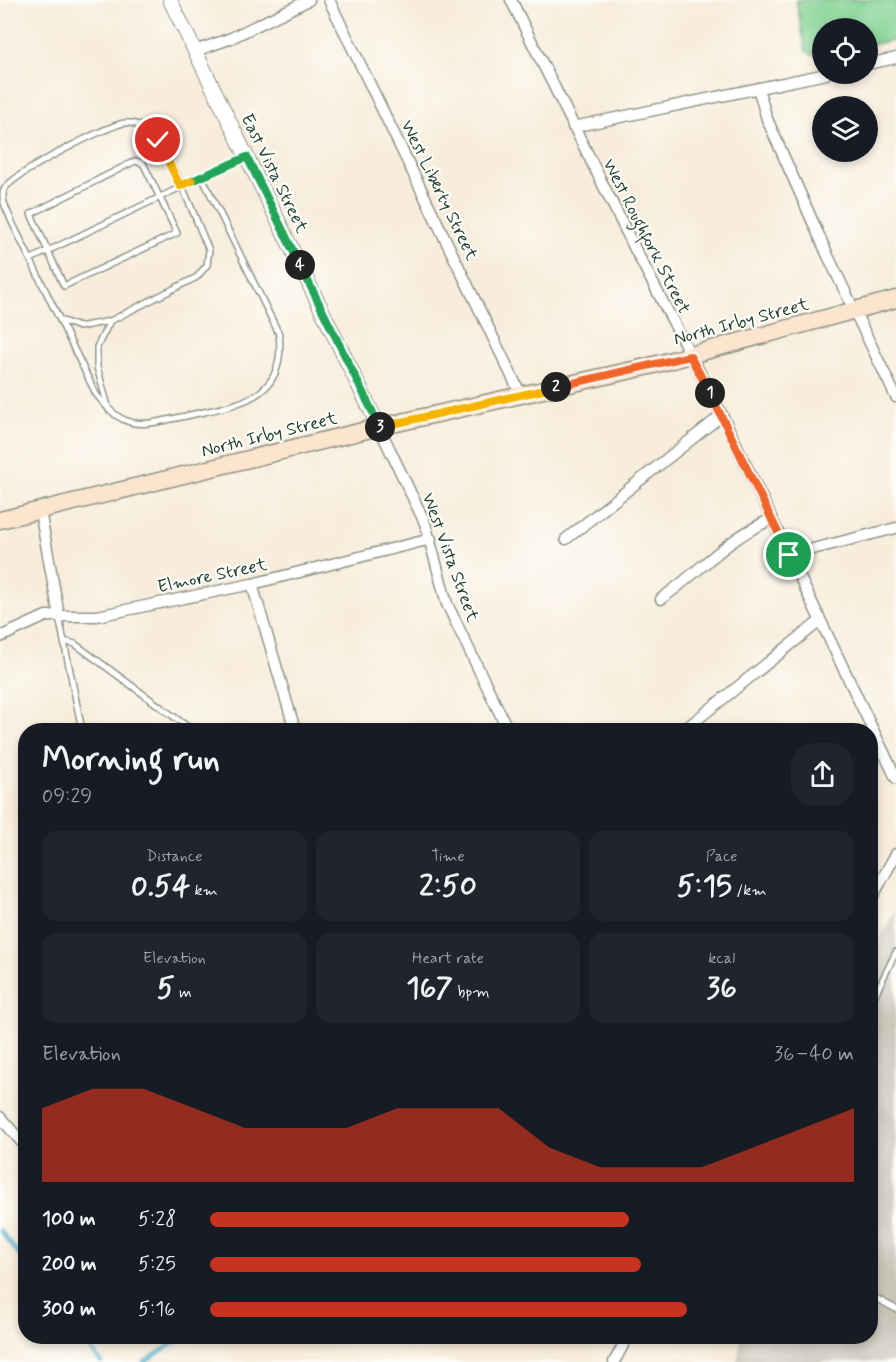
<!DOCTYPE html>
<html lang="en">
<head>
<meta charset="utf-8">
<style>
	body { margin:0; font-family:Mynerve,sans-serif; background:#20242c; color:#f1f3f6; height:100vh; display:flex; flex-direction:column; font-size:22px; white-space:nowrap }
	* { box-sizing:border-box; margin:0 }
	p { font-size:20px; color:#9ea1a6 }
	.icon { flex:none; width:33px; height:33px; fill:none; stroke:currentColor; stroke-width:2; stroke-linecap:round; stroke-linejoin:round }
	.map { position:relative; flex:1; overflow:hidden }
	.sheet { position:absolute; left:18px; top:723px; width:860px; height:621px; display:flex; flex-direction:column; background:#171b24; border-radius:24px; box-shadow:0 3px 9px #0003 }
	.sheet>* { flex:none }
	.controls { position:absolute; left:812px; top:18px; display:grid; gap:12px }
	.controls a { display:grid; place-items:center; width:66px; height:66px; border-radius:50%; background:#171b24; box-shadow:0 3px 9px #0003; font-size:30px }
	.pin { position:absolute; display:grid; place-items:center; width:51px; height:51px; color:#fff; margin:-26px; border:3px solid #fff; border-radius:50%; box-shadow:0 2px 6px #0007 }
	.km { position:absolute; width:30px; height:30px; margin:-15px; border-radius:50%; background:#222; color:#fff; font-size:16px; line-height:30px; text-align:center }
	.round { display:grid; place-items:center; flex:none; width:63px; height:63px; border-radius:24px; background:#20242c }
	.overview { display:flex; align-items:center; justify-content:space-between; height:102px; padding:0 24px }
	h1 { font-size:33px; font-weight:700; line-height:45px }
	.metrics { display:grid; grid-template-columns:repeat(3,1fr); gap:9px; height:102px; padding:6px 24px }
	.metrics div { display:grid; align-content:center; border-radius:15px; background:#20242c; text-align:center }
	.metrics b { font-size:30px; font-weight:700 }
	.metrics small { font-size:16px; font-weight:400 }
	.metrics p { font-size:16px }
	.chart { height:168px; padding:12px 24px }
	.chart p { display:flex; justify-content:space-between }
	.chart svg { width:100%; height:108px; margin-top:6px; fill:#c8321e; opacity:.7 }
	ul { padding:0 24px; list-style:none; font-size:20px }
	li { display:grid; grid-template-columns:96px 72px 1fr; align-items:center; height:45px }
	li i { height:15px; border-radius:8px; background:#c8321e }
	.map>svg:first-child { display:block }
	.industrial { fill:#c9c4b8 }
	.green { fill:#81d293; stroke:#508864; stroke-width:1.5 }
	.lines { fill:none; stroke-linecap:round; stroke-linejoin:round }
	.stream { stroke:#4eafcd; stroke-width:4 }
	.service-casing { stroke:#8c9487; stroke-width:8 }
	.minor-casing { stroke:#8c9487; stroke-width:13 }
	.tertiary-casing { stroke:#8c9487; stroke-width:16 }
	.secondary-casing { stroke:#8c9487; stroke-width:19 }
	.service { stroke:#fff; stroke-width:5 }
	.minor { stroke:#fff; stroke-width:10 }
	.tertiary { stroke:#fff; stroke-width:14 }
	.secondary { stroke:#fce5cf; stroke-width:16 }
	.split-1-casing { stroke:#fff; stroke-width:12 }
	.split-2-casing { stroke:#fff; stroke-width:12 }
	.split-3-casing { stroke:#fff; stroke-width:12 }
	.split-4-casing { stroke:#fff; stroke-width:12 }
	.split-5-casing { stroke:#fff; stroke-width:12 }
	.split-6-casing { stroke:#fff; stroke-width:12 }
	.split-1 { stroke:#f0652b; stroke-width:8 }
	.split-2 { stroke:#f0652b; stroke-width:8 }
	.split-3 { stroke:#f5b400; stroke-width:8 }
	.split-4 { stroke:#22a559; stroke-width:8 }
	.split-5 { stroke:#22a559; stroke-width:8 }
	.split-6 { stroke:#f5b400; stroke-width:8 }
	.labels { text-anchor:middle; stroke-width:4.5; stroke-linejoin:round; paint-order:stroke }
	.street-label { font-size:18px; fill:#1f3d34; stroke:#fdfcf7 }
</style>
</head>
<body>
<div class="map">
<svg width="896" height="1362" viewBox="0 0 896 1362">
	<rect width="100%" height="100%" fill="#fdfcf7"/>
	<filter id="ink" filterUnits="userSpaceOnUse"><feTurbulence type="fractalNoise" baseFrequency=".0167" numOctaves="2"/><feDisplacementMap in="SourceGraphic" scale="12" xChannelSelector="R" yChannelSelector="G"/><feConvolveMatrix kernelMatrix="1 2 1 2 8 2 1 2 1" color-interpolation-filters="sRGB"/></filter>
	<filter id="wash" filterUnits="userSpaceOnUse"><feTurbulence type="fractalNoise" baseFrequency=".008" numOctaves="4" result="noise"/><feDisplacementMap in="SourceGraphic" scale="24" xChannelSelector="R" yChannelSelector="G"/><feGaussianBlur stdDeviation="1.35" result="paint"/><feColorMatrix in="noise" values="0 0 0 0 0 0 0 0 0 0 0 0 0 0 0 0 0 1.4 0 .05"/><feComposite in="paint" operator="in"/></filter>
	<g filter="url(#wash)">
		<rect width="100%" height="100%" fill="#f8ecda"/>
		<!-- industrial -->
		<path class="industrial" d="M896,908V1362H737L741,1337L870,1336V958Z"/>
		<!-- green -->
		<path class="green" d="M796,0H896V40L867,45V28H822V54L813,55L806,51Z"/>
		<g class="lines">
			<!-- stream -->
			<path class="stream" d="M0,1230L26,1264
				M80,1336L101,1362
				M144,1362L185,1336"/>
		</g>
	</g>
	<g filter="url(#ink)">
		<g class="lines">
			<defs>
				<path id="service" d="M135,161L143,163L177,233L64,286L31,214Z
					M31,259L202,177
					M60,320L79,327L110,321
					M109,410L97,367V347L110,321L197,277L207,265L209,250C197,224 168,142 146,128C140,125 130,122 124,123C106,126 10,175 4,190C0,200 8,211 11,220L96,394C105,405 113,416 127,421C144,428 168,419 186,416C237,404 287,401 279,334L202,177L246,157
					M59,617L82,730
					M64,641L75,644L192,730
					M870,1005L896,952
					M870,1295L896,1309"/>
				<path id="minor" d="M329,0L521,395
					M511,0L635,249L722,415L896,778
					M195,51L229,39L309,0
					M867,64L896,58
					M758,88L767,119L828,256L896,397
					M573,127L826,74
					M379,427L425,523L447,604L508,730
					M40,511L59,615
					M566,539L722,415
					M789,555L896,528
					M252,584L295,730
					M661,599C702,570 724,540 772,519
					M0,637L46,616H97L252,584L431,539
					M684,730L820,621
					M870,901L896,854
					M0,1117L26,1147
					M614,1362L628,1336"/>
				<path id="tertiary" d="M170,0L379,427"/>
				<path id="secondary" d="M0,520L379,427L650,366L896,299"/>
			</defs>
			<!-- service casing -->
			<use href="#service" class="service-casing"/>
			<!-- minor casing -->
			<use href="#minor" class="minor-casing"/>
			<!-- tertiary casing -->
			<use href="#tertiary" class="tertiary-casing"/>
			<!-- secondary casing -->
			<use href="#secondary" class="secondary-casing"/>
			<!-- service -->
			<use href="#service" class="service"/>
			<!-- minor -->
			<use href="#minor" class="minor"/>
			<!-- tertiary -->
			<use href="#tertiary" class="tertiary"/>
			<!-- secondary -->
			<use href="#secondary" class="secondary"/>
		</g>
	</g>
	<g class="lines" filter="url(#ink)">
		<defs>
			<path id="split-1" d="M710,393L789,555"/>
			<path id="split-2" d="M556,387L690,356L710,393"/>
			<path id="split-3" d="M380,427L556,387"/>
			<path id="split-4" d="M300,265L380,427"/>
			<path id="split-5" d="M192,181L247,157L300,265"/>
			<path id="split-6" d="M158,140L180,186L192,181"/>
		</defs>
		<!-- split-1 casing -->
		<use href="#split-1" class="split-1-casing"/>
		<!-- split-2 casing -->
		<use href="#split-2" class="split-2-casing"/>
		<!-- split-3 casing -->
		<use href="#split-3" class="split-3-casing"/>
		<!-- split-4 casing -->
		<use href="#split-4" class="split-4-casing"/>
		<!-- split-5 casing -->
		<use href="#split-5" class="split-5-casing"/>
		<!-- split-6 casing -->
		<use href="#split-6" class="split-6-casing"/>
		<!-- split-1 -->
		<use href="#split-1" class="split-1"/>
		<!-- split-2 -->
		<use href="#split-2" class="split-2"/>
		<!-- split-3 -->
		<use href="#split-3" class="split-3"/>
		<!-- split-4 -->
		<use href="#split-4" class="split-4"/>
		<!-- split-5 -->
		<use href="#split-5" class="split-5"/>
		<!-- split-6 -->
		<use href="#split-6" class="split-6"/>
	</g>
	<g class="labels">
		<!-- street labels -->
		<g class="street-label">
			<text transform="translate(275 173) rotate(64)" y="6">East Vista Street</text>
			<text transform="translate(440 190) rotate(64)" y="6">West Liberty Street</text>
			<text transform="translate(647 236) rotate(63)" y="6">West Roughfork Street</text>
			<text transform="translate(741 321) rotate(-15)" y="6">North Irby Street</text>
			<text transform="translate(269 434) rotate(-14)" y="6">North Irby Street</text>
			<text transform="translate(451 557) rotate(70)" y="6">West Vista Street</text>
			<text transform="translate(212 575) rotate(-12)" y="6">Elmore Street</text>
		</g>
	</g>
</svg>
<div class="controls">
<a><svg class="icon" aria-label="locate" viewBox="0 0 24 24"><circle cx="12" cy="12" r="6"/><path d="M12 2v4M12 18v4M2 12h4M18 12h4"/></svg></a>
<a><svg class="icon" aria-label="layers" viewBox="0 0 24 24"><path d="M12 4l9 5-9 5-9-5zM3 14l9 5 9-5"/></svg></a>
</div>
<div class="pin" style="left:789px;top:555px;background:#1e9e55"><svg class="icon" aria-label="arrive" viewBox="0 0 24 24"><path d="M6 21V4h12l-3 4 3 4H6"/></svg></div>
<div class="pin" style="left:158px;top:140px;background:#d93025"><svg class="icon" aria-label="check" viewBox="0 0 24 24"><path d="M5 12l5 5 9-10"/></svg></div>
<b class="km" style="left:710px;top:393px">1</b>
<b class="km" style="left:556px;top:387px">2</b>
<b class="km" style="left:380px;top:427px">3</b>
<b class="km" style="left:300px;top:265px">4</b>
<section class="sheet">
<div class="overview"><div><h1>Morning run</h1><p>09:29</p></div><a class="round"><svg class="icon" aria-label="share" viewBox="0 0 24 24"><path d="M12 15V3M7 8l5-5 5 5M5 13v7h14v-7"/></svg></a></div>
<div class="metrics">
<div><p>Distance</p><b>0.54<small> km</small></b></div>
<div><p>Time</p><b>2:50</b></div>
<div><p>Pace</p><b>5:15<small> /km</small></b></div>
</div>
<div class="metrics">
<div><p>Elevation</p><b>5<small> m</small></b></div>
<div><p>Heart rate</p><b>167<small> bpm</small></b></div>
<div><p>kcal</p><b>36</b></div>
</div>
<div class="chart"><p><span>Elevation</span>36–40 m</p>
<svg viewBox="0 0 160 44" preserveAspectRatio="none"><path d="M0 44V14L10 6L20 6L30 14L40 22L50 22L60 22L70 14L80 14L90 14L100 30L110 38L120 38L130 38L140 30L150 22L160 14V44z"/></svg>
</div>
<ul>
<li><b>100 m</b>5:28<i style="width:65%"></i></li>
<li><b>200 m</b>5:25<i style="width:67%"></i></li>
<li><b>300 m</b>5:16<i style="width:74%"></i></li>
</ul>
</section>
</div>
</body>
</html>
